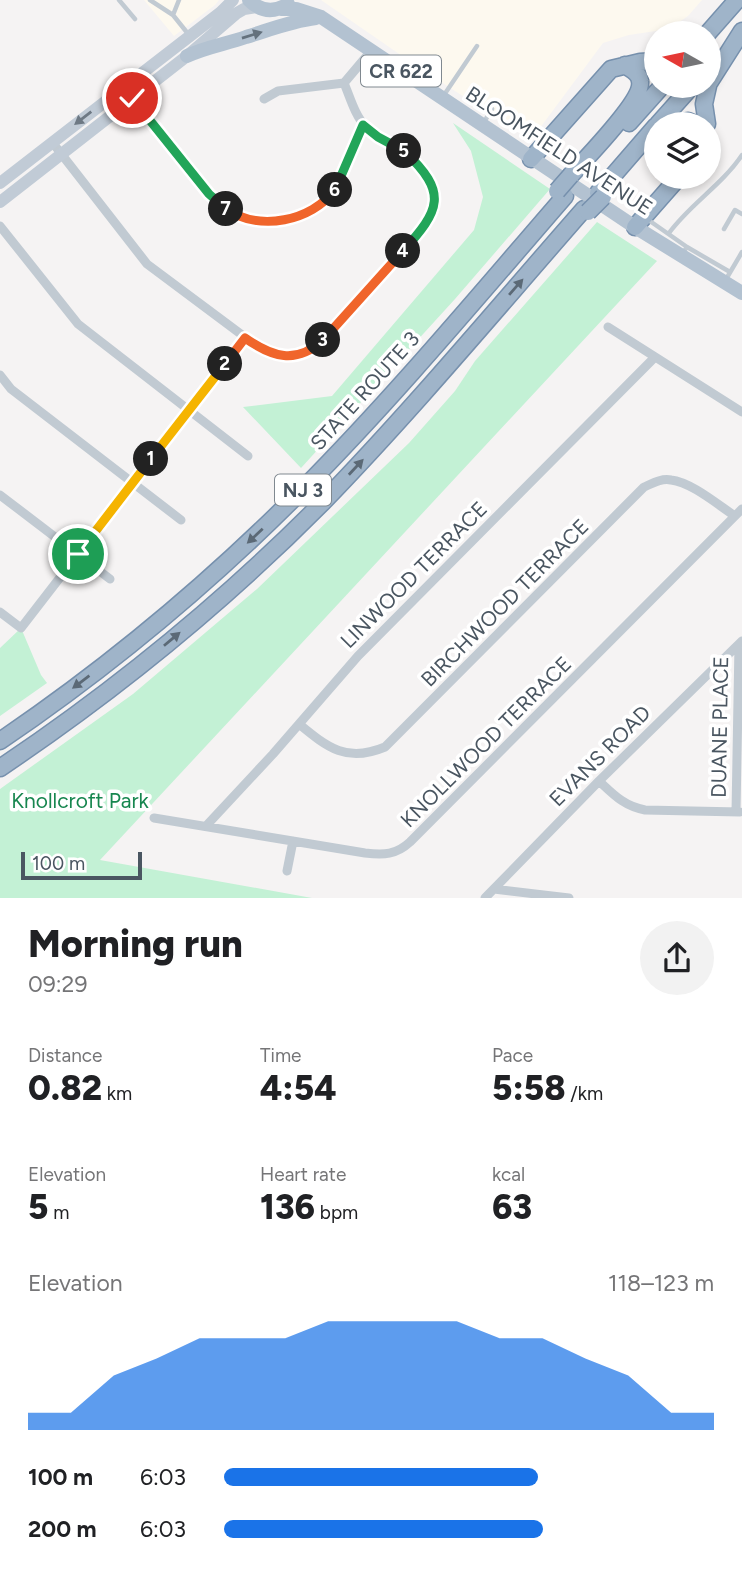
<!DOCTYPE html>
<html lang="en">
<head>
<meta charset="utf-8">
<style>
	body { margin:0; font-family:Figtree,sans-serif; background:#f2f2f2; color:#202124; height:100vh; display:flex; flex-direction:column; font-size:26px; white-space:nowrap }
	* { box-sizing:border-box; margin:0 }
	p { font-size:23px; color:#757577 }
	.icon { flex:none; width:38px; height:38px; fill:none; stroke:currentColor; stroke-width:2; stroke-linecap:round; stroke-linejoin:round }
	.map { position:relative; height:898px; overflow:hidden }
	.sheet { display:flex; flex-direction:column; background:#fff; flex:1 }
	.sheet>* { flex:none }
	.needle { width:46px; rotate:279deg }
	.controls { position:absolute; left:644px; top:21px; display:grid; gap:14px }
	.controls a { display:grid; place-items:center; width:77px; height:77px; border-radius:50%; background:#fff; box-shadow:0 4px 10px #0003; font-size:35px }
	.scale { position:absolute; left:21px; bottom:18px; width:121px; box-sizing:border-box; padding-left:7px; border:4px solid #4a5661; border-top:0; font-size:19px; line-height:24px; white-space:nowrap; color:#4a5661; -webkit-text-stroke:5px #fff; paint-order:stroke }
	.pin { position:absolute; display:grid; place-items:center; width:60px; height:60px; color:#fff; margin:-30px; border:4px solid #fff; border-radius:50%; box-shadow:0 2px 7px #0007 }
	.km { position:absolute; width:35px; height:35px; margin:-18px; border-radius:50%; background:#222; color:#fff; font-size:19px; line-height:35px; text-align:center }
	.round { display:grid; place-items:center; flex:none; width:74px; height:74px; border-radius:37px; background:#f2f2f2 }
	.headline { display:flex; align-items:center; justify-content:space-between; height:119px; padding:0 28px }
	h1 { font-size:38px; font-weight:800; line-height:52px }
	.stats { display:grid; grid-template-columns:repeat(3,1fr); gap:10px; height:119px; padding:7px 28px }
	.stats div { display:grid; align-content:center }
	.stats b { font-size:35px; font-weight:800 }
	.stats small { font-size:19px; font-weight:400 }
	.stats p { font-size:19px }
	.chart { height:196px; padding:14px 28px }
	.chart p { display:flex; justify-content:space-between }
	.chart svg { width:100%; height:126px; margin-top:7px; fill:#1a73e8; opacity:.7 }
	ul { padding:0 28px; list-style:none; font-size:23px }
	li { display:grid; grid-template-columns:112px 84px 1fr; align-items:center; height:52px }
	li i { height:18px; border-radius:9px; background:#1a73e8 }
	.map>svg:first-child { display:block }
	.commercial { fill:#fdf9ef }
	.green { fill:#c3f1d5 }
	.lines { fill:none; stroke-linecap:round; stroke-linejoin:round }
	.trunk-casing { stroke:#7690ad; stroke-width:19 }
	.service { stroke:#c1cad2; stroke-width:4.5 }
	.minor { stroke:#c1cad2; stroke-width:9 }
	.secondary { stroke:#c1cbd6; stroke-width:12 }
	.primary { stroke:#b3c2d1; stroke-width:14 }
	.trunk { stroke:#9fb4c9; stroke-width:16 }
	.trunk-bridge-casing { stroke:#7690ad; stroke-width:19; stroke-linecap:butt }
	.trunk-bridge { stroke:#9fb4c9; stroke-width:16 }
	.oneway { fill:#64717d }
	.oneway2 { fill:#6e7984 }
	.oneway3 { fill:#5b6976 }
	.split-1-casing { stroke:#fff; stroke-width:14 }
	.split-2-casing { stroke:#fff; stroke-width:14 }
	.split-3-casing { stroke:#fff; stroke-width:14 }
	.split-4-casing { stroke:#fff; stroke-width:14 }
	.split-5-casing { stroke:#fff; stroke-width:14 }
	.split-6-casing { stroke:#fff; stroke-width:14 }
	.split-7-casing { stroke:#fff; stroke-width:14 }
	.split-8-casing { stroke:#fff; stroke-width:14 }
	.split-9-casing { stroke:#fff; stroke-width:14 }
	.split-1 { stroke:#f5b400; stroke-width:9 }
	.split-2 { stroke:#f5b400; stroke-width:9 }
	.split-3 { stroke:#f0652b; stroke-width:9 }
	.split-4 { stroke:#f0652b; stroke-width:9 }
	.split-5 { stroke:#22a559; stroke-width:9 }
	.split-6 { stroke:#22a559; stroke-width:9 }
	.split-7 { stroke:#f0652b; stroke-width:9 }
	.split-8 { stroke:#22a559; stroke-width:9 }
	.split-9 { stroke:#f5b400; stroke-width:9 }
	.labels { text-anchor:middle; stroke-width:7; stroke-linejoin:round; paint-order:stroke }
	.shield { fill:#fff; stroke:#808990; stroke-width:2 }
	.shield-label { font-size:19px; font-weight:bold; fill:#4a5661 }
	.street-label { font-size:21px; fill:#4a5661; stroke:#fff }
	.park-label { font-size:21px; fill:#17864f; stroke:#fff }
</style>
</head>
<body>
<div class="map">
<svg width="742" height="898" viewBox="0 0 742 898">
	<rect width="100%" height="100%" fill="#f5f3f3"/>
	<!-- commercial -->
	<path class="commercial" d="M144,0H219L215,5L174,36Z
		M321,0H702L688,16L669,29L629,35L603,43L531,140L421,69Z"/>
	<!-- green -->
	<path class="green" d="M453,123L550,189L455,299L301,468L243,407L332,396L474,230L483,197L471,151Z
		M597,222L657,261L100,860L312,898H0V789L133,694L257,589L409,443L455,391L475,361Z
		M21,628L41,675L47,683L0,716V648Z"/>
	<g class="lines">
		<defs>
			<path id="trunk" d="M708,33L737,0
				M709,83L742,31
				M629,123L662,86
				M658,124L692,86
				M674,124L688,121L695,124
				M707,124L704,104L708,86
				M531,159L611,69L640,62L656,61
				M571,175C585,159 644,100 640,81C639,72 631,70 625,65
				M598,193L656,126
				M635,227L679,177
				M0,741C109,667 212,581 304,488C396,395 480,294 565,196
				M0,768C116,690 225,601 323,502C414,408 498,307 584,209"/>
		</defs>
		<!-- trunk casing -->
		<use href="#trunk" class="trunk-casing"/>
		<!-- service -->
		<path class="service" d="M119,0L135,19
			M150,0L173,15L189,35
			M173,15L179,0
			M444,95L477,46
			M484,122L492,109
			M647,219L687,247
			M724,229L735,210L742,214
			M669,233C690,204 722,185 742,155
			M682,254L687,247L730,272
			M725,281L742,252"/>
		<!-- minor -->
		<path class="minor" d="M344,83L371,51
			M130,96C148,118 166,139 184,162C215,200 243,236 298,215C314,209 327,203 336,188C348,170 355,145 363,125
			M264,99L278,91L344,83
			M52,142L147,264L261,349C287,362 308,354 329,336L424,227C444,199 429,168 402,149C391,140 376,138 366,127C355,116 350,97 344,83
			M0,226L78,324L248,456
			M608,327L742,412
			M0,375L11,389L181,520
			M0,495L110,579
			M0,612L21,628L245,338
			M299,724C328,748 347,763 385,747L644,487C653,483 662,478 671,480C691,482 718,505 735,516
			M599,781C614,795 624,806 645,810L740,812
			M736,812L739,644
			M154,818L365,853C384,855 396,855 410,842L742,509
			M206,826L273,754L358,656L655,357
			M287,871L293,841
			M494,889L569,898
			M485,898L599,781L742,641"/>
		<!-- secondary -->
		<path class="secondary" d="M0,183L221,12L233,0
			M0,202L187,56L237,13L244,9L257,7"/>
		<!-- primary -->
		<path class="primary" d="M249,0C261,12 274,13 288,4
			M281,9H296L321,17L635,227L742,293
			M187,56C206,47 226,44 246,37C269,30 291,21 316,18"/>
		<!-- trunk -->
		<use href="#trunk" class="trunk"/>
		<defs>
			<path id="trunk-bridge" d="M557,191L571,175
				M588,212L603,197"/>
		</defs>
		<!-- trunk-bridge casing -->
		<use href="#trunk-bridge" class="trunk-bridge-casing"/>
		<!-- trunk-bridge -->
		<use href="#trunk-bridge" class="trunk-bridge"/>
	</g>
	<!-- one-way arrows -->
	<defs><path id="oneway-solid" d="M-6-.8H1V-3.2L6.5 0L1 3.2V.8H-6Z" transform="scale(1.75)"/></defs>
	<use class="oneway" href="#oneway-solid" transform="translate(252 35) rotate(-17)"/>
	<use class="oneway2" href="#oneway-solid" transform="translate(83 118) rotate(142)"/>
	<g class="oneway3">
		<use href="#oneway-solid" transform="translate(516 287) rotate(-49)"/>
		<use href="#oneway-solid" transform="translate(356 467) rotate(-47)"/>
		<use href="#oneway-solid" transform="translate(255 536) rotate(137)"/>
		<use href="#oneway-solid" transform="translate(172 639) rotate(-40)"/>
		<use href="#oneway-solid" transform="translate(81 682) rotate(143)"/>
	</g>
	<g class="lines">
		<defs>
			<path id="split-1" d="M78,554L151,459"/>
			<path id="split-2" d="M151,459L225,364"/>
			<path id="split-3" d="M225,364L245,338C272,357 296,365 323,340"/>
			<path id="split-4" d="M323,340L403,251"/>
			<path id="split-5" d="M403,251C440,210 449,193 404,151"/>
			<path id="split-6" d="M335,190L363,125L378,137L404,151"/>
			<path id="split-7" d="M226,209C260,232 311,221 335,190"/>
			<path id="split-8" d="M148,118L209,194L226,209"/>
			<path id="split-9" d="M132,98L148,118"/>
		</defs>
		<!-- split-1 casing -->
		<use href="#split-1" class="split-1-casing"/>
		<!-- split-2 casing -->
		<use href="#split-2" class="split-2-casing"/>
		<!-- split-3 casing -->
		<use href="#split-3" class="split-3-casing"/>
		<!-- split-4 casing -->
		<use href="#split-4" class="split-4-casing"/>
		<!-- split-5 casing -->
		<use href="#split-5" class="split-5-casing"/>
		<!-- split-6 casing -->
		<use href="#split-6" class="split-6-casing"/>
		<!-- split-7 casing -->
		<use href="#split-7" class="split-7-casing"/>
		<!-- split-8 casing -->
		<use href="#split-8" class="split-8-casing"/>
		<!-- split-9 casing -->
		<use href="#split-9" class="split-9-casing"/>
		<!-- split-1 -->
		<use href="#split-1" class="split-1"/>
		<!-- split-2 -->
		<use href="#split-2" class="split-2"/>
		<!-- split-3 -->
		<use href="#split-3" class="split-3"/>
		<!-- split-4 -->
		<use href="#split-4" class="split-4"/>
		<!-- split-5 -->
		<use href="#split-5" class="split-5"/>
		<!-- split-6 -->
		<use href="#split-6" class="split-6"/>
		<!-- split-7 -->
		<use href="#split-7" class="split-7"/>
		<!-- split-8 -->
		<use href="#split-8" class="split-8"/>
		<!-- split-9 -->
		<use href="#split-9" class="split-9"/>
	</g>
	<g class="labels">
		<!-- shield labels -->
		<g class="shield">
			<rect x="361" y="55.5" width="80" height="31" rx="5"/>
			<rect x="275" y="474.5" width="56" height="31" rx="5"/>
		</g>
		<g class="shield-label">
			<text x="401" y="78">CR 622</text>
			<text x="303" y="497">NJ 3</text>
		</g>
		<!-- street labels -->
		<g class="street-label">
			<text transform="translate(559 151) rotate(33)" y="7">BLOOMFIELD AVENUE</text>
			<text transform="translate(365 391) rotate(-48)" y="7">STATE ROUTE 3</text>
			<text transform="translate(414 575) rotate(-45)" y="7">LINWOOD TERRACE</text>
			<text transform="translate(505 603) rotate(-45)" y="7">BIRCHWOOD TERRACE</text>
			<text transform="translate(720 727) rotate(-89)" y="7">DUANE PLACE</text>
			<text transform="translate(486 742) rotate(-45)" y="7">KNOLLWOOD TERRACE</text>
			<text transform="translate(600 756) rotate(-45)" y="7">EVANS ROAD</text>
		</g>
		<!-- park labels -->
		<g class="park-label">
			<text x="80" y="808">Knollcroft Park</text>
		</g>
	</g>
</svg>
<div class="controls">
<a><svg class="needle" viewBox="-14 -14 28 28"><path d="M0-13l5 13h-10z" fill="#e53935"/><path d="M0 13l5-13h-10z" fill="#757577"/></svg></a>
<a><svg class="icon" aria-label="layers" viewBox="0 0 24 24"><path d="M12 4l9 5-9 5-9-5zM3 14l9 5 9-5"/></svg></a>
</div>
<div class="scale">100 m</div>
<div class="pin" style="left:78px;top:554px;background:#1e9e55"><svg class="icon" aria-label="arrive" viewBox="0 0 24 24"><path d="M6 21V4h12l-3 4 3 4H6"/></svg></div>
<div class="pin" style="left:132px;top:98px;background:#d93025"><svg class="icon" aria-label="check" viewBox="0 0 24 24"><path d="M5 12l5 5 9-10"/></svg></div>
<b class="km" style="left:151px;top:459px">1</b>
<b class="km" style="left:225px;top:364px">2</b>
<b class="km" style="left:323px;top:340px">3</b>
<b class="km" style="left:403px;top:251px">4</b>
<b class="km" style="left:404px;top:151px">5</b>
<b class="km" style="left:335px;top:190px">6</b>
<b class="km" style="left:226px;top:209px">7</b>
</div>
<section class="sheet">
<div class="headline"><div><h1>Morning run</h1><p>09:29</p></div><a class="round"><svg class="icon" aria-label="share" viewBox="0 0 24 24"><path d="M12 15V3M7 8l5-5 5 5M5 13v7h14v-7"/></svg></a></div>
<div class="stats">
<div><p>Distance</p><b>0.82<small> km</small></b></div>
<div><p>Time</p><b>4:54</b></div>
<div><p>Pace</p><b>5:58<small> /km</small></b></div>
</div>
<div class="stats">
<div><p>Elevation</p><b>5<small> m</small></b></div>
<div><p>Heart rate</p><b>136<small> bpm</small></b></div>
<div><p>kcal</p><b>63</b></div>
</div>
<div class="chart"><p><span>Elevation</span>118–123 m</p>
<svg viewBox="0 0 160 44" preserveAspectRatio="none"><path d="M0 44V38L10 38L20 25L30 19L40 12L50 12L60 12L70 6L80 6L90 6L100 6L110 12L120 12L130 19L140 25L150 38L160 38V44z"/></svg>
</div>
<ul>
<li><b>100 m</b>6:03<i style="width:64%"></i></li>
<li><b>200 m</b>6:03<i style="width:65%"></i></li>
</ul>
</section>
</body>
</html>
